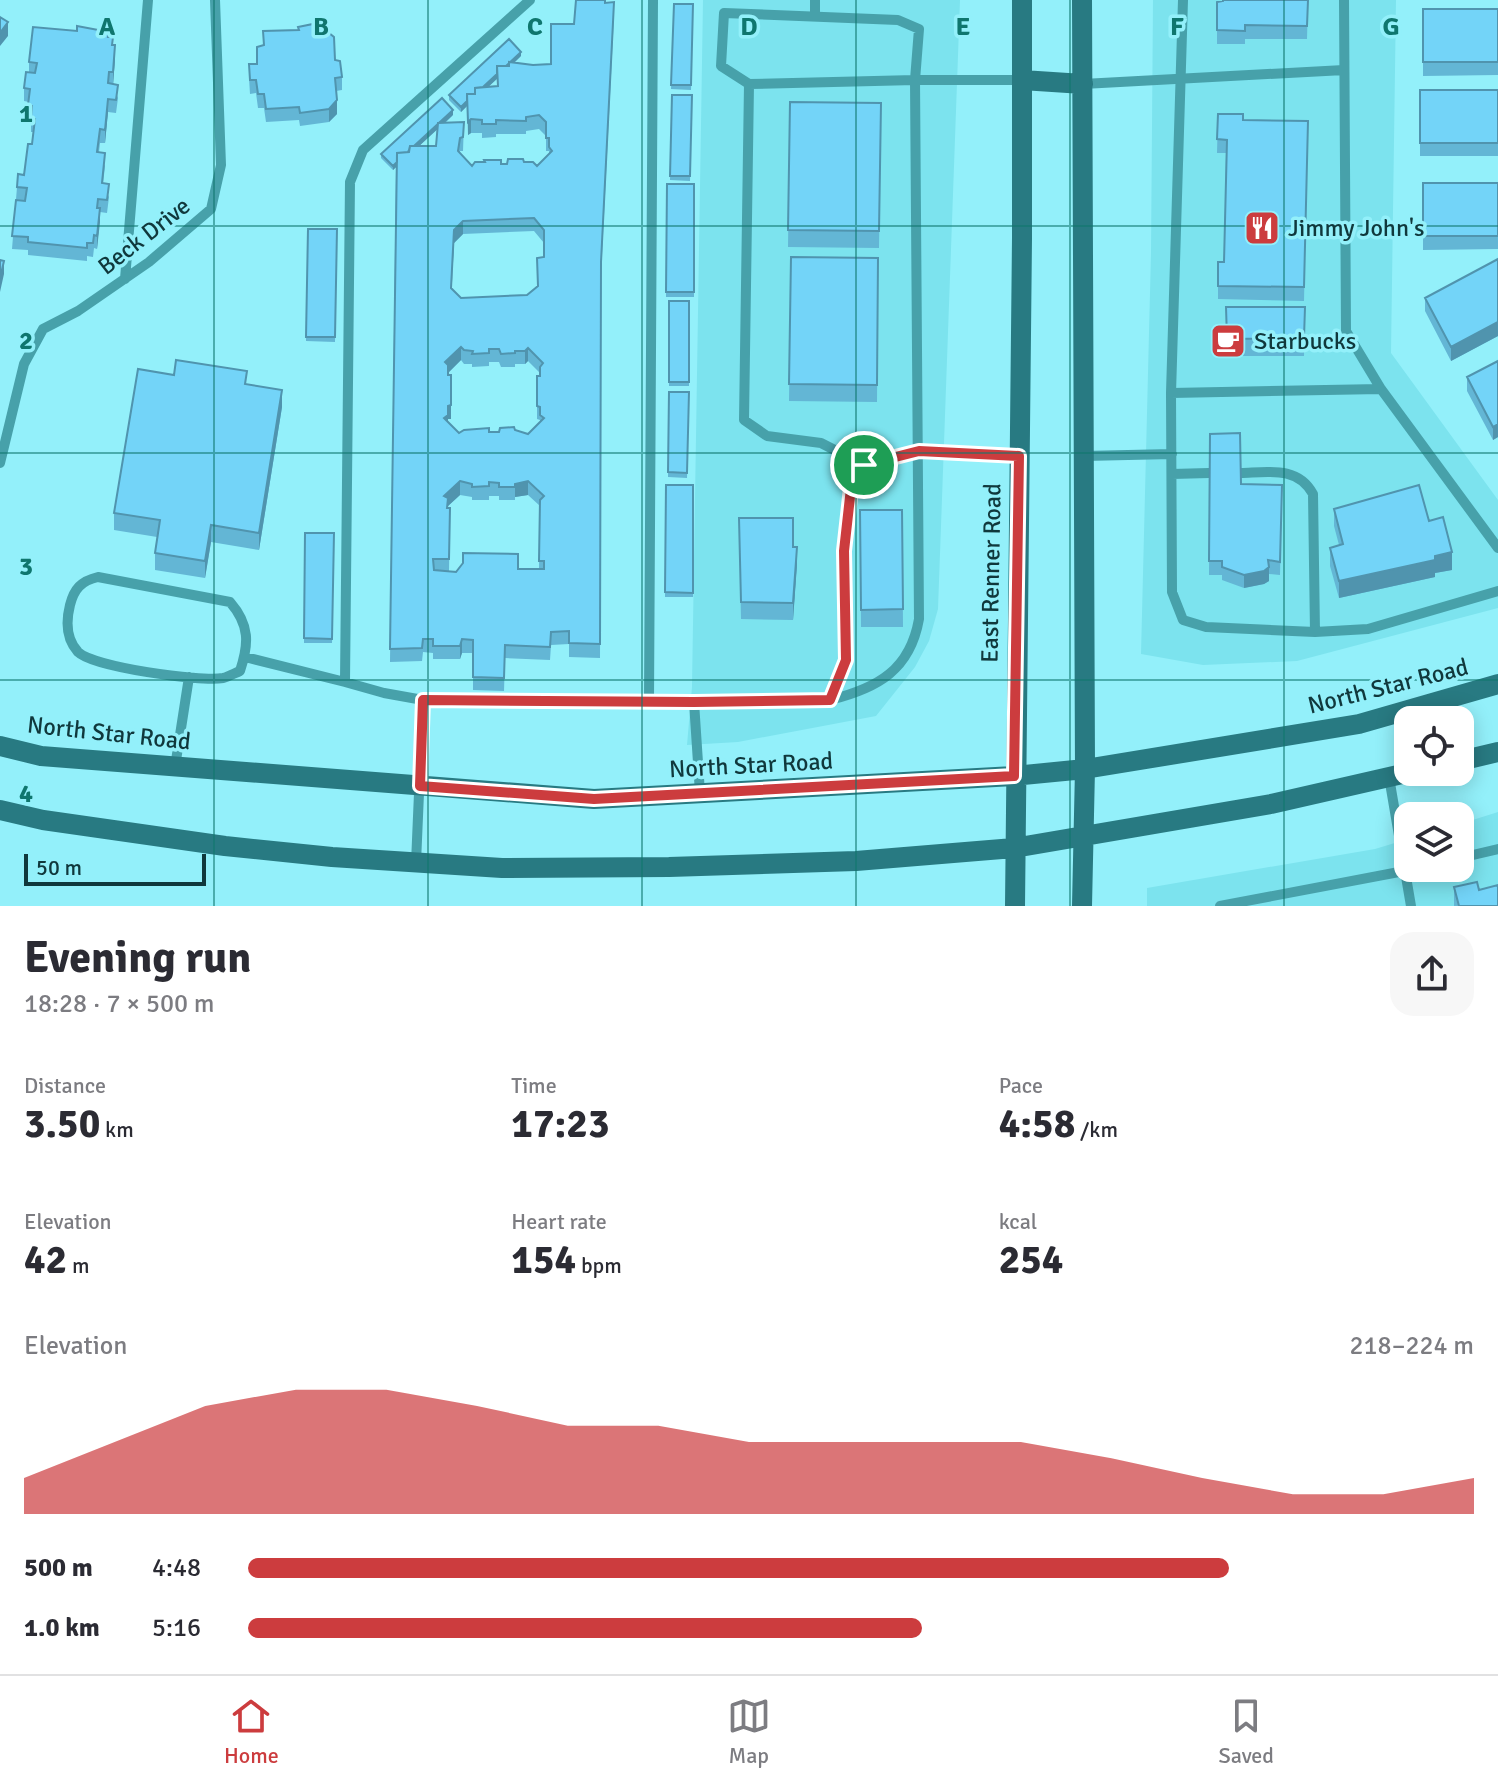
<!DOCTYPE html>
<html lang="en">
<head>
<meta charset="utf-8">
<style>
	body { margin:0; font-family:Signika,sans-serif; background:#f7f7f7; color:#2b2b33; height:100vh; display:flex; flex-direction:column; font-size:30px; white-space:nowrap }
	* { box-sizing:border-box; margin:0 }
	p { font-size:26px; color:#7c7c81 }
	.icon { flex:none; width:44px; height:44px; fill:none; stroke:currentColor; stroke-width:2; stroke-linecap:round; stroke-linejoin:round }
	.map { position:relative; height:906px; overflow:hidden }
	.details { display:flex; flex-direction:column; background:#fff; flex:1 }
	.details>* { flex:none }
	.buttons { position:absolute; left:1394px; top:706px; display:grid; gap:16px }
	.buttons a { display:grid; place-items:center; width:80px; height:80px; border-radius:16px; background:#fff; box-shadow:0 4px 20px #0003; font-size:40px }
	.scale { position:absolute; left:24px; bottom:20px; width:182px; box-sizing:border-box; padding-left:8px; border:4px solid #10383c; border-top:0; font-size:22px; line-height:28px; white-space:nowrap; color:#10383c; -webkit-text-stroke:6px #93f0fa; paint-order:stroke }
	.pin { position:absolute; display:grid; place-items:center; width:68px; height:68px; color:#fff; margin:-34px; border:4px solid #fff; border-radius:50%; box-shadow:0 2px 8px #0007 }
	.round { display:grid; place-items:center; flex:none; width:84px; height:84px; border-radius:24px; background:#f7f7f7 }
	.summary { display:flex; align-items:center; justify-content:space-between; height:136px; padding:0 24px }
	h1 { font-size:44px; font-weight:700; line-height:60px }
	.metrics { display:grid; grid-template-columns:repeat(3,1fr); gap:12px; height:136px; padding:8px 24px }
	.metrics div { display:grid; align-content:center }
	.metrics b { font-size:40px; font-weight:700 }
	.metrics small { font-size:22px; font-weight:400 }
	.metrics p { font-size:22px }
	.chart { height:224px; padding:16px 24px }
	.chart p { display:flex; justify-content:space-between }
	.chart svg { width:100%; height:144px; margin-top:8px; fill:#cc3c3e; opacity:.7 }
	ul { padding:0 24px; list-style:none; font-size:26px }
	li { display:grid; grid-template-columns:128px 96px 1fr; align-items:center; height:60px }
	li i { height:20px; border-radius:10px; background:#cc3c3e }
	.tab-bar { display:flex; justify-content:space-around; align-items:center; height:112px; border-top:2px solid #e1e1e2; background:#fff; font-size:22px; color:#7c7c81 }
	.tab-bar a { display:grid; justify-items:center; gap:4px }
	.tab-bar .active { color:#cc3c3e }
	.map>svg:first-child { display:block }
	.built { fill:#7ce3ee }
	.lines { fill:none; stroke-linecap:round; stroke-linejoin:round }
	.service { stroke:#47a1aa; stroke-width:10 }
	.secondary { stroke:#287a82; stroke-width:20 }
	.wall { fill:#63b6d5; fill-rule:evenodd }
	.shaded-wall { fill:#5094ae }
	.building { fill:#73d4f8; stroke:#5094ae; stroke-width:2; fill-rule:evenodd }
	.route-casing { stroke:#fff; stroke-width:16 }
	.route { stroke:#cc3c3e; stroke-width:10 }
	.grid { fill:none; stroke:#0f766e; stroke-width:2; stroke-opacity:0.55 }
	.labels { text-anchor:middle; stroke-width:7; stroke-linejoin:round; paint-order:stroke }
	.poi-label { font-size:24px; fill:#10383c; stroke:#93f0fa; text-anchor:start }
	.street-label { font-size:24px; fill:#10383c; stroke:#93f0fa }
	.grid-label { font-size:26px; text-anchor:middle; font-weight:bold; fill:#0f766e; stroke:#93f0fa; stroke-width:7; stroke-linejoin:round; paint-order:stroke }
</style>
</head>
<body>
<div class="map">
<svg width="1498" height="906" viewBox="0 0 1498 906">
	<rect width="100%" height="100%" fill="#93f0fa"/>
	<!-- built -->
	<path class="built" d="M703,0H960L938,609L929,641L915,667L876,716L738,742L687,745L692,687Z
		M1153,0H1396L1391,353L1498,500V608L1297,661L1203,665L1141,654L1151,253Z
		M1498,812V906H1147V888L1375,849L1408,839V868H1460V824Z"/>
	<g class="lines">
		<!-- service -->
		<path class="service" d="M530,0L363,150L350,182L345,682L384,693L423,700L649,701L653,0
			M1183,0L1171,393L1172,592L1183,620L1206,627L1315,632L1368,629L1498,591
			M1344,0L1346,331L1381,389L1498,548
			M815,16V0
			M749,84L721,66L724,13L898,20L919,29L915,80L749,84L744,420L767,436L821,443L864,465
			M1083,84L1344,70
			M125,279L148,0
			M1171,393L1381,389
			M1084,456L1172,454
			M0,463L24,364L43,329L78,311L149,262L211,209L221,165L215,0
			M1241,473C1269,472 1298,466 1313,494L1315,632
			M1172,474L1209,473
			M98,577L230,602C250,625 249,644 240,671C235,673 228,677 223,678C200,682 93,667 78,652C66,639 66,621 70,605C74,589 81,581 98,577Z
			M245,657L345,682
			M830,700C878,688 910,670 919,619L915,80H1022
			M649,701L830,700L846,660L844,551L851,488L864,465L919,451L1019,456
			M694,702L700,793
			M175,767L189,677
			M1389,777L1411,906
			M1460,858L1498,849
			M416,863L423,700
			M1220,906L1420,868"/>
		<!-- secondary -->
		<path class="secondary" d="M1022,80L1083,84
			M0,746L41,756L594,799L1014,776L1085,769L1359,724L1498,684
			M1460,761L1498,752
			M0,810L43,820L225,846L332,857L502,868L669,867L856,861L1014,848L1271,804L1411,772
			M1015,906L1022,238V0
			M1082,906L1085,769L1082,0"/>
	</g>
	<!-- wall -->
	<path class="wall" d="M1308,0L1307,39H1245V44H1217V2Z
		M605,3L614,16L601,275L600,658L569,657V644L551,645L550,660L505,658L504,691L473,690V653H462L460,659H433V653L423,652L422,661L390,662L396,167L393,170L381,158V154L453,115L445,123L464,122L463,151H460V153L472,166L524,162L537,166L549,154V151H546V136L539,129L526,131V134H496V137L482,138V133H471L468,135L467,106L461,112L449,100V95L521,56L514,63L533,65L551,64L574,24ZM498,78L497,86L488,87ZM437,129L436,146H419ZM534,231L544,243V257L537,286L527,295L461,298L451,289L454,243L463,234ZM461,360L464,364H472V367L489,366V362H499L501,367H515V364H525L528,361L540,373V376H537V419L540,420V422L528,434L515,430L499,432L459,433L448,422V419H451L448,373ZM460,495L472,497V500H489V496H499V500H515V497L528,495L540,506L539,569L449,571L450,508H448V506Z
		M674,4H693L691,90L671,89Z
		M1423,9H1498V75L1423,76Z
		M315,29L335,60L342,77V90L336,91L337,114L329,122L300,126L299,120L266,122L264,108H258L256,93L250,94L249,78V64H257L263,46V31Z
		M109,37L113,45L115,58L113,84L118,98L116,113L108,112L105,143H100L99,152L105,166L103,184L109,197L107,213L100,212L97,249L94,248L93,257L87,256V261L28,255V250L12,249L17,187L24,175L32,144L33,132H31V119H28L29,102L24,101V88L29,72V62Z
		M1420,90H1498V156H1420Z
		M672,95H692L690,181L670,180Z
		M790,102L881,103L879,248L788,247Z
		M1218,114L1243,120L1308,121L1304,301L1218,299V262H1224L1226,153H1217Z
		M1423,183H1498V249L1423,250Z
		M667,184H694V297H666Z
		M308,229H337L335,342L306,341Z
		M791,257L878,258L877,402L789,401Z
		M1498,259V336L1451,361L1425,311V298Z
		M669,301H689V386H669Z
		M1226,307H1305L1304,356H1227Z
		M1498,361V437L1493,440L1467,391V377Z
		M174,375L247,384L282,407L259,550L211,542L205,578L155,570V553L157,537L114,530V513Z
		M669,392H689L687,478L668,477Z
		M1210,434L1241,484L1282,485L1280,575L1269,574V581L1264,584L1244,588L1222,580V575H1209Z
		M666,485H693V597H665Z
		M1334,509L1429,521L1452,570L1435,573V577L1339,598L1330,566V548L1339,545L1334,526Z
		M860,510H902L903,627H861Z
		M739,518L793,547L797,564L793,620L741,619Z
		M305,533H334L332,643H304Z
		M1454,887L1479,890L1498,906H1454Z"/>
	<!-- shaded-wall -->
	<path class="shaded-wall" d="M8,22V36L0,46V33Z
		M115,45V58L113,86V72Z
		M521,52V56L468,106L467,101Z
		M108,99V112L105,143V130Z
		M337,100V114L329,122V109Z
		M467,102V106L461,112V107Z
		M453,110V115L393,170V166Z
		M471,119V133L468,135V122Z
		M100,208V222L97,249V236Z
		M463,221V234L454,243L451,302L454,230Z
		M4,261V274L0,292V278Z
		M1498,322V336L1451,361V347Z
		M461,347V360L445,376V362Z
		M528,348V361L525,364V351Z
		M282,390V407L259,550V533Z
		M451,405V419H448V428L444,418L448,406Z
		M1498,424V437L1493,440V427Z
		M460,481V495L448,506L444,496Z
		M528,481V495L515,497V484Z
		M211,525V542L205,578V561Z
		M797,547V564L793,620V603Z
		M1452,552V570L1435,573V577L1339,598V581Z
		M1269,567V581L1264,584L1244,588V575Z
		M462,639V653L460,659V646Z"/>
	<!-- building -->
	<path class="building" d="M576,0H605V3L614,2L601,262L600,644L569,643V631L551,632L550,647L505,645L504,678L473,677V640L462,639L460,646H433V639H423L422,648L390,649L397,153L409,152L410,146H436L438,123L464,122L463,137L460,138L458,151L472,166L475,162H485L484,160H501V164H507L508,159H523L524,162H533L537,166L552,151L549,147V138H546V122L539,115L526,117V121L496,120V124H482V120L471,119L468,122L467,94H475V88L498,86L497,66H509V62L533,65L551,64V24H574ZM534,218L544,230V257L537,258L538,286L527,295L461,298L451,288L454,230L463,221ZM461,347L464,350L473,351L472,354L489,353V349H499L501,354L515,353V351H525L528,348L543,363L540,367V376H537V406L540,407V415L544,418L528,434L515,430L514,427L500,428L499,432H489V428L464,430L459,433L444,418L448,415V406L451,405V375H448V365L445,362ZM460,481L472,484V487L489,486V482L499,483V487H515V484L528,481L544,496L540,500L539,561H544V569H518V554L463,553V563L456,572L434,570L433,559H449L450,508H447L448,498L444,496Z
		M1223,0H1308L1307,26L1245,25V31L1217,30V2L1223,1Z
		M674,4H693L691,85H671Z
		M1423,9H1498V62H1423Z
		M0,17L8,22L0,33Z
		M313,24L315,29H324L334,37L335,60L340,61L342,77L335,78L337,100L329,109L300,113L299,107L266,109L264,94H258L256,80H250L249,64H257V47L264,45L263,31L299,30L298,27Z
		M77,26L109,32L108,37H113L112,45H115L113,72H109L108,83L118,85L116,100L108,99L105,130L100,129L97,152L105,153L102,183L109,184L107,200L98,199L97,208H100L97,236L94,235L93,243H87V248L28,242V237L12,236L16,200L25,201L27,188L17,187L18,174L24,175L28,144H32L35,119L31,118L32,106L28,105L30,89L24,88L26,72L35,73L37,63L29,62L33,27L77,31Z
		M509,39L521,52L506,66H497V74L483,87L475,88V94H467V101L461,107L449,95Z
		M1420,90H1498V143H1420Z
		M672,95H692L690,176H670Z
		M442,98L453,110L414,146H410L409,150L408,152L397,153V162L393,166L381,154Z
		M790,102L881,103L879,231L788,230Z
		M1218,114H1243V120L1308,121L1304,287L1218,286V262H1224L1227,140L1217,139Z
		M1423,183H1498V236H1423Z
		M667,184H694V292H666Z
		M308,229H337L335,337H306Z
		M791,257L878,258L877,385L789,384Z
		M1498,259V322L1451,347L1425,298Z
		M0,260L4,261L0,278Z
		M669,301H689V382H669Z
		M1226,307H1305L1304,338L1227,339Z
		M176,360L247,371L245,384L282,390L259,533L211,525L205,561L155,553L160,520L114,513L138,369L174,375Z
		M1498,361V424L1493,427L1467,377Z
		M669,392H689L687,473L668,472Z
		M1240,433L1241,484L1282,485L1280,562L1268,560L1269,567L1264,571L1244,575L1222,567V561H1209L1210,434Z
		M666,485H693V593L665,592Z
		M1419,485L1429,521L1443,517L1452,552L1435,556V560L1339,581L1330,548L1343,544L1334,509Z
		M860,510H902L903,609L861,610Z
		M739,518H793V547H797L793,603L741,602Z
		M305,533H334L332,639L304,638Z
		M1477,882L1479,890L1498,885V906H1459L1454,887Z"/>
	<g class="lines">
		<defs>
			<path id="route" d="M919,451L1019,456L1014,776L594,799L420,786L423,700L694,702L830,700L846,660L844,551L851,488L864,465Z"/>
		</defs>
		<!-- route casing -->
		<use href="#route" class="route-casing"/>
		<!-- route -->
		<use href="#route" class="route"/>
	</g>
	<!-- grid -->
	<path class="grid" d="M214,0V906M428,0V906M642,0V906M856,0V906M1070,0V906M1284,0V906M0,226H1498M0,453H1498M0,680H1498"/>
	<!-- icons -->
	<defs>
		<symbol id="restaurant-square" viewBox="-11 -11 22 22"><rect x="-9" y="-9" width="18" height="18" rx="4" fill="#cc3c3e" stroke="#93f0fa"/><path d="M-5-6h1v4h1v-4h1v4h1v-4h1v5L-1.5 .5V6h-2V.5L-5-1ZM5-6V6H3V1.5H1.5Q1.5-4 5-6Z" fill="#fff"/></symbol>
		<symbol id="cafe-square" viewBox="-11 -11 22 22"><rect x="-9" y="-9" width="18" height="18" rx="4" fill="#cc3c3e" stroke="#93f0fa"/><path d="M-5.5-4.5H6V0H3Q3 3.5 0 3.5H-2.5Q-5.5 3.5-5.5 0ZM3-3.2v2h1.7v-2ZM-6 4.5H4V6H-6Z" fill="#fff"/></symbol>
	</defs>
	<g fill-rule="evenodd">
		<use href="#restaurant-square" x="1242" y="208" width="40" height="40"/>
		<use href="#cafe-square" x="1208" y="321" width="40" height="40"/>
	</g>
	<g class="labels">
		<!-- poi labels -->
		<g class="poi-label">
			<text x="1288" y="236">Jimmy John's</text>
			<text x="1254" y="349">Starbucks</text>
		</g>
		<!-- street labels -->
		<g class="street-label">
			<text transform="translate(144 236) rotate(-38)" y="8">Beck Drive</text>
			<text transform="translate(991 573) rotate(-89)" y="8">East Renner Road</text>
			<text transform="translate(1388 686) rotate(-14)" y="8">North Star Road</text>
			<text transform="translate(109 733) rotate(6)" y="8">North Star Road</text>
			<text transform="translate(751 765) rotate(-3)" y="8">North Star Road</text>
		</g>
	</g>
	<g class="grid-label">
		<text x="107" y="35">A</text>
		<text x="321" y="35">B</text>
		<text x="535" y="35">C</text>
		<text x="749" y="35">D</text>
		<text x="963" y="35">E</text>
		<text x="1177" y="35">F</text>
		<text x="1391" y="35">G</text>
		<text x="26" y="122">1</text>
		<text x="26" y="349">2</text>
		<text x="26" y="575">3</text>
		<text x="26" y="802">4</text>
	</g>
</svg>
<div class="buttons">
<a><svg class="icon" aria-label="locate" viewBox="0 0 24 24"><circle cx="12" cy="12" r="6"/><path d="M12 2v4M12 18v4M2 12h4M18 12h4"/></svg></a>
<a><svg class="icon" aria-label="layers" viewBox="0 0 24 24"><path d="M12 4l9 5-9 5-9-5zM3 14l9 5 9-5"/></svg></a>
</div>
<div class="scale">50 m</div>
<div class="pin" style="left:864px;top:465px;background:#1e9e55"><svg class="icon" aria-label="arrive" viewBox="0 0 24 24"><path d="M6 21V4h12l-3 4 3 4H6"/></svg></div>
</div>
<section class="details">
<div class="summary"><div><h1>Evening run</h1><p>18:28 · 7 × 500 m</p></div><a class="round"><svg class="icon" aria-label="share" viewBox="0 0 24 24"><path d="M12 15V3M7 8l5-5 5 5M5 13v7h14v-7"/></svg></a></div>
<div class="metrics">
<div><p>Distance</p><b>3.50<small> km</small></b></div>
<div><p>Time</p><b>17:23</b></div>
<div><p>Pace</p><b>4:58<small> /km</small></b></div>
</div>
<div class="metrics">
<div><p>Elevation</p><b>42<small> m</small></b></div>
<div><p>Heart rate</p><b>154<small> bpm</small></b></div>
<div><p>kcal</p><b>254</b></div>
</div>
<div class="chart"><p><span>Elevation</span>218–224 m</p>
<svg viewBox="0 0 160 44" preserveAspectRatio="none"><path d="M0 44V33L10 22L20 11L30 6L40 6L50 11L60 17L70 17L80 22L90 22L100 22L110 22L120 27L130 33L140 38L150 38L160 33V44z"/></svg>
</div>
<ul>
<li><b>500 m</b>4:48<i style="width:80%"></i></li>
<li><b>1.0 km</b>5:16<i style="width:55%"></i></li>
</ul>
</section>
<nav class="tab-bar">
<a class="active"><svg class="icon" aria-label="home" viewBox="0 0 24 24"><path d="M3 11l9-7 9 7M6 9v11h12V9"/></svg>Home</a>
<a><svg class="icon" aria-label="map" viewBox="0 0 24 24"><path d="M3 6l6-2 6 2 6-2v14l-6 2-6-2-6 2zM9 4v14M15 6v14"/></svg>Map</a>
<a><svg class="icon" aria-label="saved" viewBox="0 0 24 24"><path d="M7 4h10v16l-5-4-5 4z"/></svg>Saved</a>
</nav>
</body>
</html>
